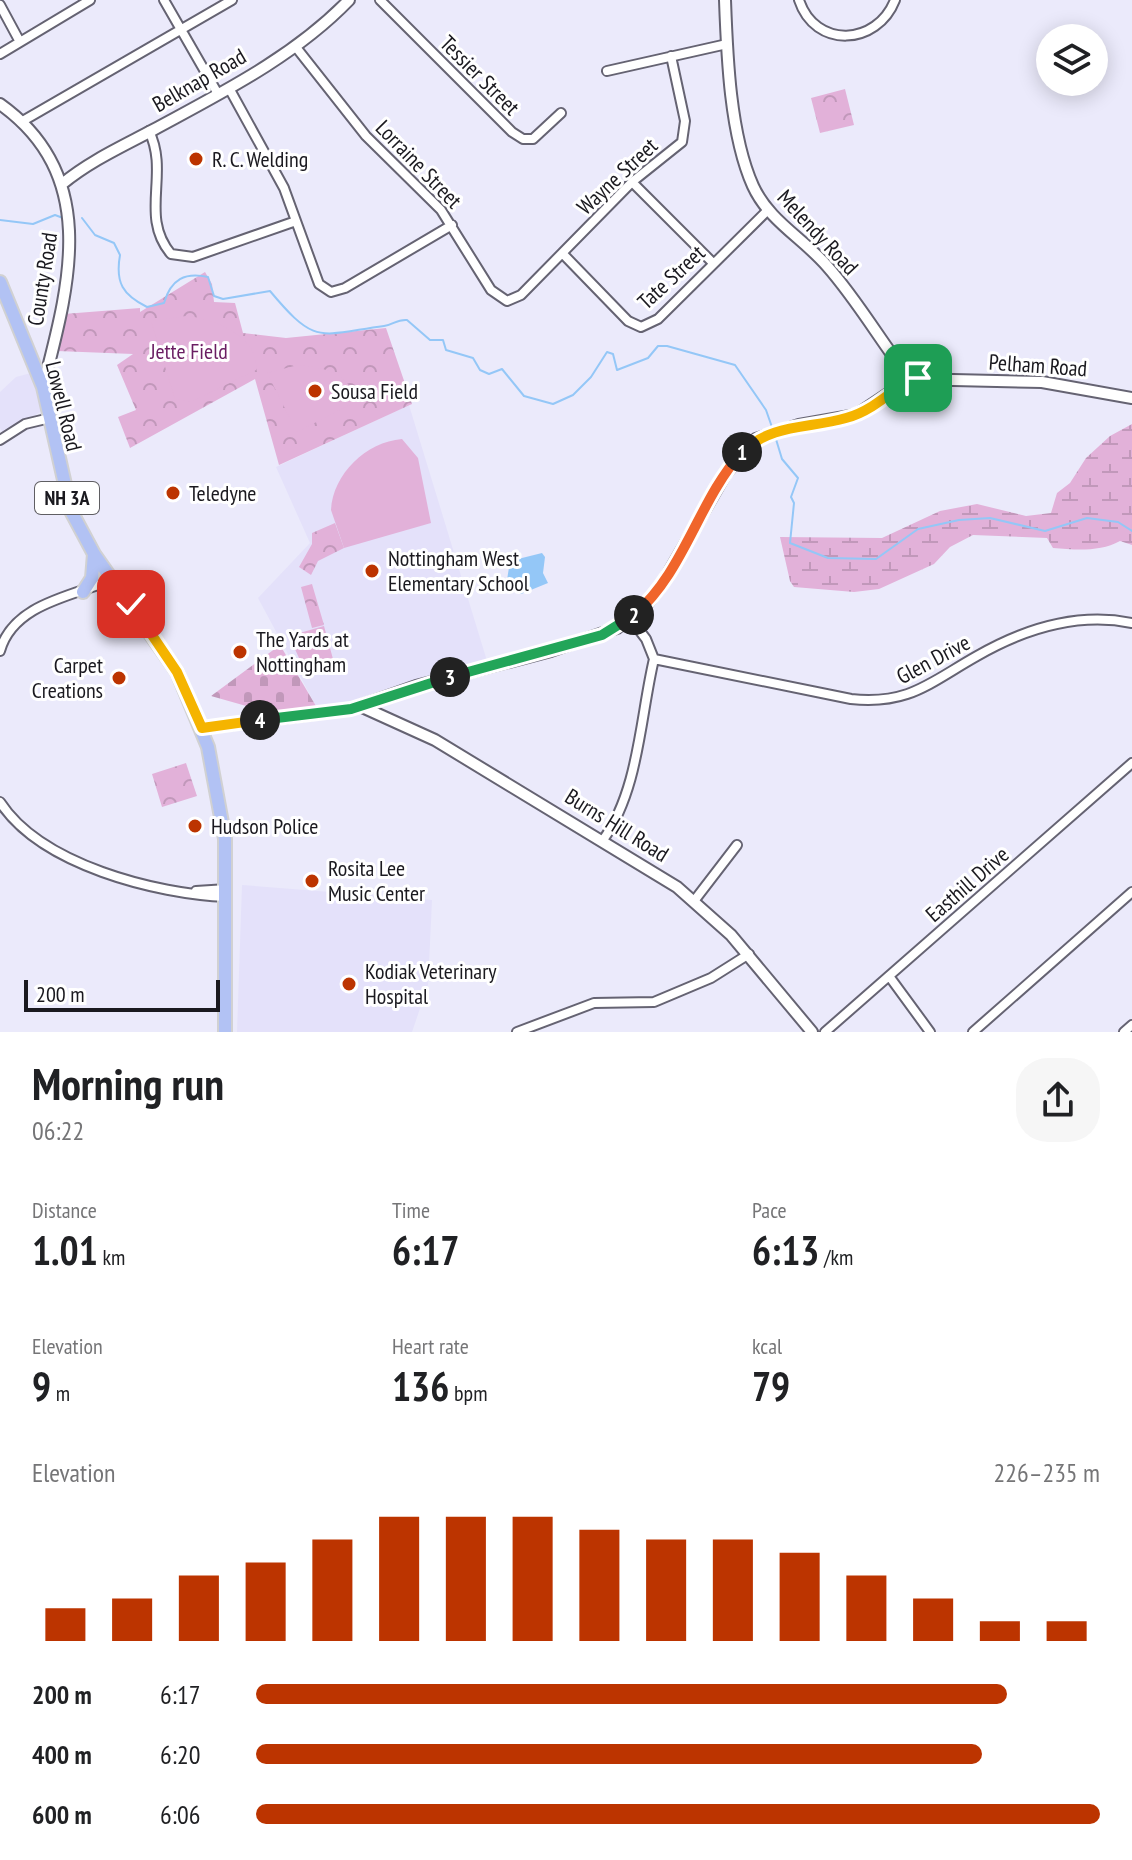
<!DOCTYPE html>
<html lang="en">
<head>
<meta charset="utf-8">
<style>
	body { margin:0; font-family:"PT Sans Narrow",sans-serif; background:#f6f6f6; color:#202124; height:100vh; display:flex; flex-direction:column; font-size:30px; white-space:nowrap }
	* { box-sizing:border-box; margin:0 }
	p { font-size:26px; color:#757577 }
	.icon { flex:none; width:44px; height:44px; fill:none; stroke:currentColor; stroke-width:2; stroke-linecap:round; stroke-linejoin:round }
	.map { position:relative; height:1032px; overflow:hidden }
	.panel { display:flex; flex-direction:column; background:#fff; flex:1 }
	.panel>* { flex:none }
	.controls { position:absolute; left:1036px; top:24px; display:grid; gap:16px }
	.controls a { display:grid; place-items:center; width:72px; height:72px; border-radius:50%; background:#fff; box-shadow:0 4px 20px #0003; font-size:40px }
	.scale { position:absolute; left:24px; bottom:20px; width:196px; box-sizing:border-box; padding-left:8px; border:4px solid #1a191f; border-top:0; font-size:22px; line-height:28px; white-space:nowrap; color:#1a191f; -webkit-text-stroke:6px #fff; paint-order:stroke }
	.pin { position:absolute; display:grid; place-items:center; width:68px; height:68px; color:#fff; margin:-34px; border-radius:16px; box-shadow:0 4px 12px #0006 }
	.km { position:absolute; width:40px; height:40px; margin:-20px; border-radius:50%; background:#222; color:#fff; font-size:22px; line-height:40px; text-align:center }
	.round { display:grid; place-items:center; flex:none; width:84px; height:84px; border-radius:32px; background:#f6f6f6 }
	.head { display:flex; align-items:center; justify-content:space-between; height:136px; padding:0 32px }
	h1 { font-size:44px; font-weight:700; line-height:60px }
	.stats { display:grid; grid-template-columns:repeat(3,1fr); gap:12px; height:136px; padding:8px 32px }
	.stats div { display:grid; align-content:center }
	.stats b { font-size:40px; font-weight:700 }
	.stats small { font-size:22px; font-weight:400 }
	.stats p { font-size:22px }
	.chart { height:224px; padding:16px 32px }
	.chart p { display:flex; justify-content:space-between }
	.chart svg { width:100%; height:144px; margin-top:8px; stroke:#bc3400; stroke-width:6 }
	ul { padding:0 32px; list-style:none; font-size:26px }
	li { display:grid; grid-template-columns:128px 96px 1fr; align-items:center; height:60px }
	li i { height:20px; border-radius:10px; background:#bc3400 }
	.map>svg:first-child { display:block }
	.built { fill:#e4e1fa }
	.wetland { fill:url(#wetland-marsh) }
	.cemetery { fill:url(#cemetery-stones) }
	.park { fill:url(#park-crowns) }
	.garden { fill:#e2b1d9 }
	.water { fill:#94c7f7 }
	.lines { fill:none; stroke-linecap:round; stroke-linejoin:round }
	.stream { stroke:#94c7f7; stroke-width:2 }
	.minor-casing { stroke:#656372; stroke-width:12 }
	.tertiary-casing { stroke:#656372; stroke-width:14 }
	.primary-casing { stroke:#d1d1d2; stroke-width:16 }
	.minor { stroke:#fff; stroke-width:8 }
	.tertiary { stroke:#fff; stroke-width:10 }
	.primary { stroke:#b2c2f4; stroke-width:12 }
	.split-1-casing { stroke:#fff; stroke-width:16 }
	.split-2-casing { stroke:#fff; stroke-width:16 }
	.split-3-casing { stroke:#fff; stroke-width:16 }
	.split-4-casing { stroke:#fff; stroke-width:16 }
	.split-5-casing { stroke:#fff; stroke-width:16 }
	.split-1 { stroke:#f5b400; stroke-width:10 }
	.split-2 { stroke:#f0652b; stroke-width:10 }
	.split-3 { stroke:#22a559; stroke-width:10 }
	.split-4 { stroke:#22a559; stroke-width:10 }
	.split-5 { stroke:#f5b400; stroke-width:10 }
	.poi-dot { fill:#bc3400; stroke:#fff; stroke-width:3 }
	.labels { text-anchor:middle; stroke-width:6; stroke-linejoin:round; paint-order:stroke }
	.shield { fill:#fff; stroke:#5f5e62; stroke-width:2 }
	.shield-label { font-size:20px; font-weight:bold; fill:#1a191f }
	.street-label { font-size:22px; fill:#1a191f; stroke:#fff }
	.poi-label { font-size:22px; fill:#1a191f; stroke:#fff; text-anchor:start }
	.park-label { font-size:22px; fill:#6a1d62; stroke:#fff }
</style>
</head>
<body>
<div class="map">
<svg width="1132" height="1032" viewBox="0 0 1132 1032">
	<defs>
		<pattern id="wetland-marsh" width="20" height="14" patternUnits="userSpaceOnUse" patternTransform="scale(2)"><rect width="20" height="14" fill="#e2b1d9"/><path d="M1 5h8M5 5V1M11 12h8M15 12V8" fill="none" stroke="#c198ba"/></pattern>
		<pattern id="cemetery-stones" width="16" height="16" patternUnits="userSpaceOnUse" patternTransform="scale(2)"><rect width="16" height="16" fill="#e2b1d9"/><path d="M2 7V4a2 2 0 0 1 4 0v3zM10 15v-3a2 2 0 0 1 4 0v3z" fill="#c198ba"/></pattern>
		<pattern id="park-crowns" width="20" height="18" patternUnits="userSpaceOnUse" patternTransform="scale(2)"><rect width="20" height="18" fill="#e2b1d9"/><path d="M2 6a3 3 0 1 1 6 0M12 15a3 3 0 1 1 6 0" fill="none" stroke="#c198ba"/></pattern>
	</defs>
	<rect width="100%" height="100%" fill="#ebeafb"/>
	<!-- built -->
	<path class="built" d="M31,373L42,411L4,434L0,428V392L16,377Z
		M409,405L487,661L365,699L316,706L258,598L310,543L276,467Z
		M242,885L432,900L428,985L412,1032H237Z"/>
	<!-- wetland -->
	<path class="wetland" d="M1132,424V545L1120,541C1100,552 1076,550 1053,548L1047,538L973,535L950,547L934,564L879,589L854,592L794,587L790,581L780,537L882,538L940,511L977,504L1026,516L1051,513L1057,493L1070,483L1086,458L1110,436Z"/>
	<!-- cemetery -->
	<path class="cemetery" d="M280,645L316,706L268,712L211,696Z"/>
	<!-- park -->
	<path class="park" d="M845,89L854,125L820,133L811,98Z
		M205,272L212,284L214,302L235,303L243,333L286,338L386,328L412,404L279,465L255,379L130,448L118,417L136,410L117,365L133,354L57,351L64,314L140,308V312Z
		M335,523L344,548L318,561L311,575L299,567L312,544V533Z
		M312,584L324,625L312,628L301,587Z
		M186,763L197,796L162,807L152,774Z"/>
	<!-- garden -->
	<path class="garden" d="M186,316C212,318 260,336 256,370L191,402L175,399L151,321Z
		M298,365C329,368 344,373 359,400L297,432L267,373Z
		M402,439L418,458L431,523L344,548L331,510C333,474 366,442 402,439Z
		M324,626L333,659L304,669L289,636Z"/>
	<!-- water -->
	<path class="water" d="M542,553L545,557L543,573L548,583L521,594L507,580L510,561Z"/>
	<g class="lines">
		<!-- stream -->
		<path class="stream" d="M82,218L95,235L114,243L120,255C115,283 123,295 147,307L164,303C171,279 185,272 208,277L214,296L223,299L270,291C316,346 318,335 384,326C393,325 397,319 407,320L430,340H443L446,350L473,358L480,370L489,374L502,369L524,396L553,404L573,395L591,377L607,352L613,354L617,370L648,358L658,346H667L735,365L766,410L773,430
			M0,220L33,224L55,215L63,218
			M775,436L782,459L798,478L791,497L794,503L790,543L828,558L876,559L918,529L959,520L990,518L1045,531L1087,518L1118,522L1132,531"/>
		<defs>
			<path id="minor" d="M164,0L218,94
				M380,0L512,132L523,139H533L561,113
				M799,0C815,49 877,46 895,0
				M0,5L20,42
				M295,46L366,136L441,210L491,290L507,301L521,295L632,182L682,142L685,121L671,56
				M0,54L90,0
				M607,71L727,44
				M229,88L284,188L319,284L331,292L345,288L452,225
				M21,122L232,0
				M149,131C170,174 139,216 171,254L193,257L296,221
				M632,182L713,263
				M563,254L628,321L641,327L658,319L767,211
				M0,440L25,424L50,418
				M0,651C13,604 72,596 112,580
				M654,659L851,699C909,705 929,683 977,656C1024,629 1078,612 1132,623
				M0,802C41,865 156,894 227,897
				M603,840C639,790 640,718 654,659L646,639L630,618
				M196,891L227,889
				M694,901L737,845
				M889,976L930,1032
				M517,1032L594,1003L654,1002L711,978L749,954
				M825,1032L1132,763
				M973,1032L1132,892
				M1124,1032L1132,1025"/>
			<path id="tertiary" d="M725,0C727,56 730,135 753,186C769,221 803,238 827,266C858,301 881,342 910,379
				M0,104C101,176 69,286 43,387
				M62,184C90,161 121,147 153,130C221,93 294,57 349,0
				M360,706L435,740L677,887L731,935L812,1032
				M202,728L351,709L416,686L551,651L617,628L647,604L661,586L726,473L756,439L799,425L856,415L910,379L1042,382L1132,398"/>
			<path id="primary" d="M0,282L43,387L71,511L94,554L177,672L208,747L225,839V1032
				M83,592L92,578L94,554"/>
		</defs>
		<!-- minor casing -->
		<use href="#minor" class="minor-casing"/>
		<!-- tertiary casing -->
		<use href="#tertiary" class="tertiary-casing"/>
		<!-- primary casing -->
		<use href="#primary" class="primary-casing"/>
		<!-- minor -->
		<use href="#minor" class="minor"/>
		<!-- tertiary -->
		<use href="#tertiary" class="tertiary"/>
		<!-- primary -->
		<use href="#primary" class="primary"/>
	</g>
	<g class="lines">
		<defs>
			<path id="split-1" d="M742,452C773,423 808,429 846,418C870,412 890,393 910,379L918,378"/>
			<path id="split-2" d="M634,615C685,571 698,501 742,452"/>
			<path id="split-3" d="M450,677L602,635L634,615"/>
			<path id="split-4" d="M260,720L351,709L450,677"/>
			<path id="split-5" d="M131,604L177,672L202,728L260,720"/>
		</defs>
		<!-- split-1 casing -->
		<use href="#split-1" class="split-1-casing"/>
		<!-- split-2 casing -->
		<use href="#split-2" class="split-2-casing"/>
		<!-- split-3 casing -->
		<use href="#split-3" class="split-3-casing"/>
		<!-- split-4 casing -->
		<use href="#split-4" class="split-4-casing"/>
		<!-- split-5 casing -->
		<use href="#split-5" class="split-5-casing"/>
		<!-- split-1 -->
		<use href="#split-1" class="split-1"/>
		<!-- split-2 -->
		<use href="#split-2" class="split-2"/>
		<!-- split-3 -->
		<use href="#split-3" class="split-3"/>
		<!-- split-4 -->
		<use href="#split-4" class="split-4"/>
		<!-- split-5 -->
		<use href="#split-5" class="split-5"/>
	</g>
	<!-- markers -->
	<g class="poi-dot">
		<circle cx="196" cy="159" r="8"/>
		<circle cx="315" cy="391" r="8"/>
		<circle cx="173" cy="493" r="8"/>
		<circle cx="372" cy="571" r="8"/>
		<circle cx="240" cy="652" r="8"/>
		<circle cx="119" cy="678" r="8"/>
		<circle cx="195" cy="826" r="8"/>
		<circle cx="312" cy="881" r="8"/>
		<circle cx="349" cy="984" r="8"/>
	</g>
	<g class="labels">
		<!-- shield labels -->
		<rect class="shield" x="35" y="482" width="64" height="32" rx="6"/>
		<g class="shield-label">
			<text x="67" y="505">NH 3A</text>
		</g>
		<!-- street labels -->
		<g class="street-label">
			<text transform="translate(480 75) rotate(45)" y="8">Tessier Street</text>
			<text transform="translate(199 80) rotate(-30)" y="8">Belknap Road</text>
			<text transform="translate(419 164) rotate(46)" y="8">Lorraine Street</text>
			<text transform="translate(617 176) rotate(-43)" y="8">Wayne Street</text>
			<text transform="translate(818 232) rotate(47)" y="8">Melendy Road</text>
			<text transform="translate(671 277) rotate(-43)" y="8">Tate Street</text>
			<text transform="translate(42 279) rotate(-81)" y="8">County Road</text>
			<text transform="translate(1038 365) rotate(4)" y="8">Pelham Road</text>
			<text transform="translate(64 406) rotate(76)" y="8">Lowell Road</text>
			<text transform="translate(933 659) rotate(-28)" y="8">Glen Drive</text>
			<text transform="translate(617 825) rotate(32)" y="8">Burns Hill Road</text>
			<text transform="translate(967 884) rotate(-41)" y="8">Easthill Drive</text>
		</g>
		<!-- poi labels -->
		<g class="poi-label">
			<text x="212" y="167">R. C. Welding</text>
			<text x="331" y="399">Sousa Field</text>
			<text x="189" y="501">Teledyne</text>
			<text x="388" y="566">Nottingham West<tspan x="388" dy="25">Elementary School</tspan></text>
			<text x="256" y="647">The Yards at<tspan x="256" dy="25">Nottingham</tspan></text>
			<text x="103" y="673" text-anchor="end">Carpet<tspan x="103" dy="25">Creations</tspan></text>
			<text x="211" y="834">Hudson Police</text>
			<text x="328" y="876">Rosita Lee<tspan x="328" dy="25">Music Center</tspan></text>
			<text x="365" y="979">Kodiak Veterinary<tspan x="365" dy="25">Hospital</tspan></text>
		</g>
		<!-- park labels -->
		<g class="park-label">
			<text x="189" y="359">Jette Field</text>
		</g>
	</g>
</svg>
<div class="controls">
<a><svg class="icon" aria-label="layers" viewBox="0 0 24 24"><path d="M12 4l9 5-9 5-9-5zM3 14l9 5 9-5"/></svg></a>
</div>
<div class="scale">200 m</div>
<div class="pin" style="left:918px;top:378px;background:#1e9e55"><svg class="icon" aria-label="arrive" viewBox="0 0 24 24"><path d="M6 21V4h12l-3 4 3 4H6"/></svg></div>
<div class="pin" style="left:131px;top:604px;background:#d93025"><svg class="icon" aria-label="check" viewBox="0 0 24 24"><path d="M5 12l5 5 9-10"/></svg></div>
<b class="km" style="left:742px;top:452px">1</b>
<b class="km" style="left:634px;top:615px">2</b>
<b class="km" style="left:450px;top:677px">3</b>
<b class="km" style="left:260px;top:720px">4</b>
</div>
<section class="panel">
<div class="head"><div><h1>Morning run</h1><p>06:22</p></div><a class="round"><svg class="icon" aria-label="share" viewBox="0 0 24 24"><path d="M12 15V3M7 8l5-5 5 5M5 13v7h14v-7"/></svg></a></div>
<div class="stats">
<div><p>Distance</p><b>1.01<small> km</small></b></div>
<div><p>Time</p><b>6:17</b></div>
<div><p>Pace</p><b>6:13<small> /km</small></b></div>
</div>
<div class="stats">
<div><p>Elevation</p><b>9<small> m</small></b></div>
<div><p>Heart rate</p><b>136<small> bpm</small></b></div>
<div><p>kcal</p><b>79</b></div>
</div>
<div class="chart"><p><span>Elevation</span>226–235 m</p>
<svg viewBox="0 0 160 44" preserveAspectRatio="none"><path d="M5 44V34M15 44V31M25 44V24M35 44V20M45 44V13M55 44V6M65 44V6M75 44V6M85 44V10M95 44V13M105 44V13M115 44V17M125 44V24M135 44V31M145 44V38M155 44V38"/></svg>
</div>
<ul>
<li><b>200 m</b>6:17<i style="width:89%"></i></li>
<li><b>400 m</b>6:20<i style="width:86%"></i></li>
<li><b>600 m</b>6:06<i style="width:100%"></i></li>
</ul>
</section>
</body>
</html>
